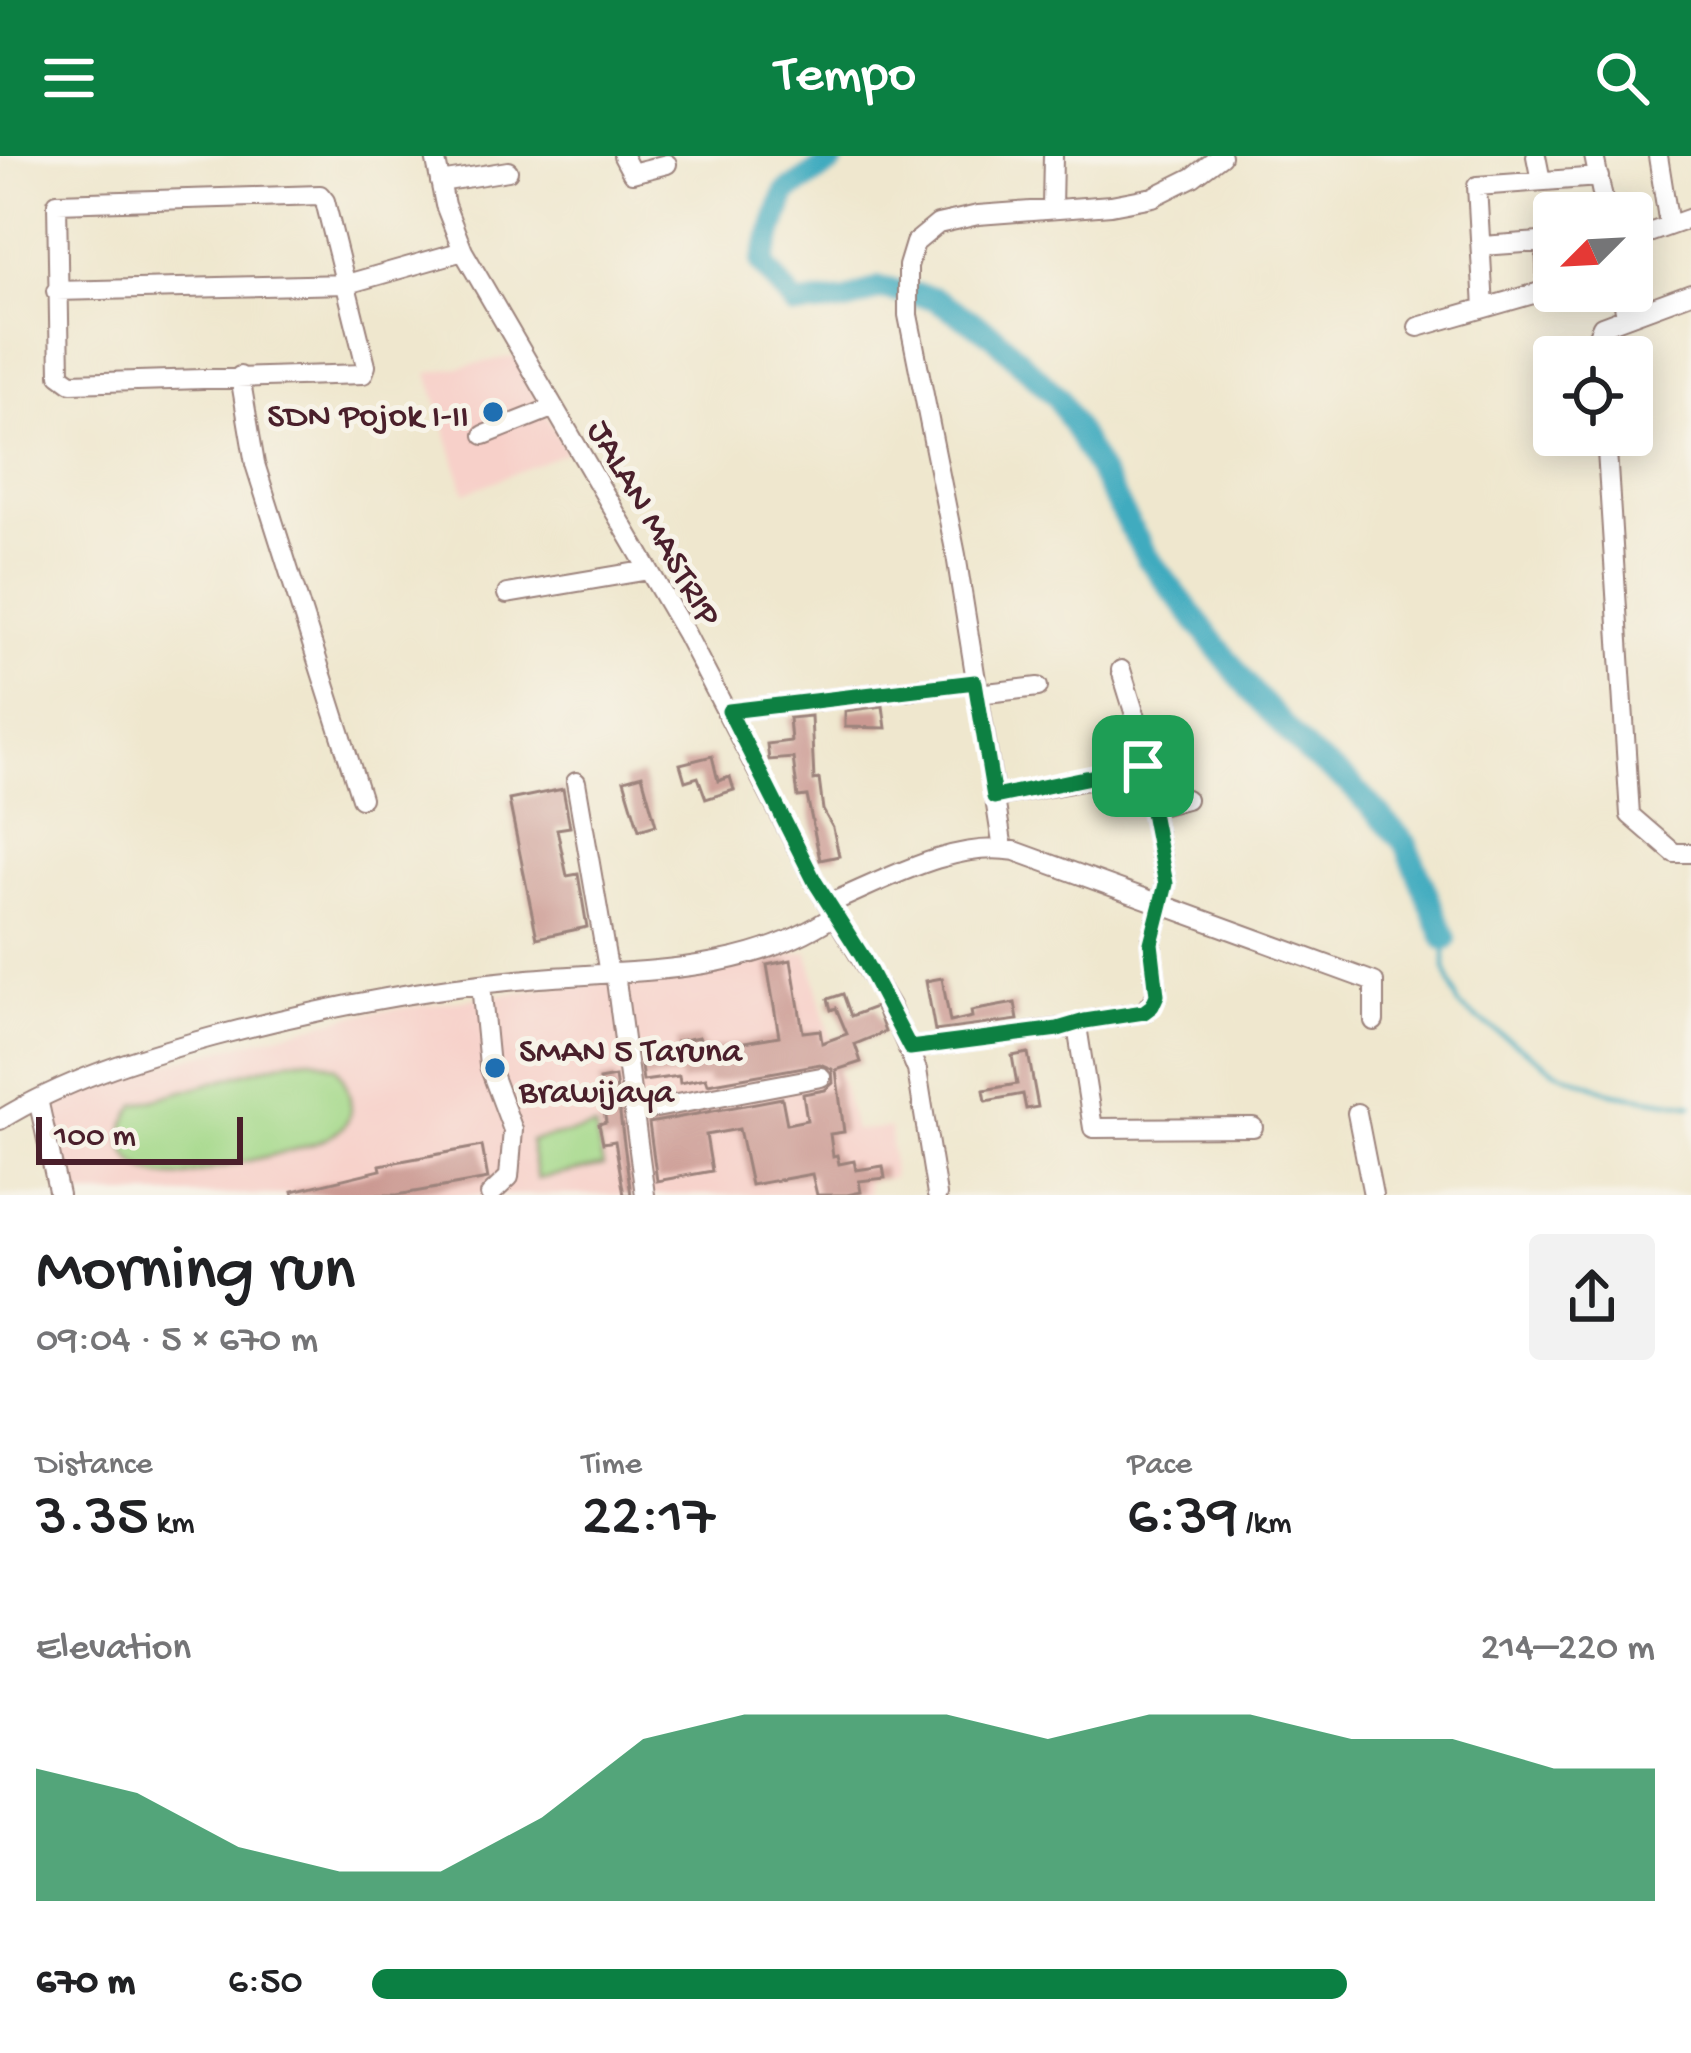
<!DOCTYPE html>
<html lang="en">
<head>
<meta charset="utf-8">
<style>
	body { margin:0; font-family:"Gochi Hand",sans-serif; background:#f2f2f2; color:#202124; height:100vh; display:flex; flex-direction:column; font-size:45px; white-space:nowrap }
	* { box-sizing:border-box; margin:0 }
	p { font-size:39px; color:#757577 }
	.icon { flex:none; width:66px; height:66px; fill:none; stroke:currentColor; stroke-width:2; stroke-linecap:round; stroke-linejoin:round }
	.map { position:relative; height:1039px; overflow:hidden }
	.side { display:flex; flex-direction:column; background:#fff; flex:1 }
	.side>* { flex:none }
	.needle { width:78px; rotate:246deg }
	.fabs { position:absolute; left:1533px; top:36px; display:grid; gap:24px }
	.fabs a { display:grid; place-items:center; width:120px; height:120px; border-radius:12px; background:#fff; box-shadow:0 6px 30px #0003; font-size:60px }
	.scale { position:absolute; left:36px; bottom:30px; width:207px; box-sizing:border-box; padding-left:12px; border:6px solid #4a1f2b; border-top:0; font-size:33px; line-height:42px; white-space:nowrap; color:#4a1f2b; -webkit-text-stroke:9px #f7f3e8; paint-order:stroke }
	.pin { position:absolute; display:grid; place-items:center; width:102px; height:102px; color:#fff; margin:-51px; border-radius:24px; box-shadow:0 6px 18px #0006 }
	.round { display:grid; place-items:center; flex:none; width:126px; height:126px; border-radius:12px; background:#f2f2f2 }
	.headline { display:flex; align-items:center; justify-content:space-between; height:204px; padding:0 36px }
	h1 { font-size:66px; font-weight:600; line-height:90px }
	.figures { display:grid; grid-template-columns:repeat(3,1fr); gap:18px; height:204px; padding:12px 36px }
	.figures div { display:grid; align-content:center }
	.figures b { font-size:60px; font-weight:600 }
	.figures small { font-size:33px; font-weight:400 }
	.figures p { font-size:33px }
	.chart { height:336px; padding:24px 36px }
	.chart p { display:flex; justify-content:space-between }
	.chart svg { width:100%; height:216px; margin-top:12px; fill:#0b8043; opacity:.7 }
	ul { padding:0 36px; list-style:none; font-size:39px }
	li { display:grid; grid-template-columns:192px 144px 1fr; align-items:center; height:90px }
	li i { height:30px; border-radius:15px; background:#0b8043 }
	header { display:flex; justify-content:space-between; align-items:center; height:156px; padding:0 36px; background:#0b8043; color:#fff; font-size:54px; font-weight:600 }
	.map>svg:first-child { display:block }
	.built { fill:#f7d0c9 }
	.green { fill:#a3d888; stroke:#767c5a; stroke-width:3 }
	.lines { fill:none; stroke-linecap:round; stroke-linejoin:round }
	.stream { stroke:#40abbf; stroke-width:4.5 }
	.river { stroke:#40abbf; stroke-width:24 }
	.building { fill:#cb9992 }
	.minor-casing { stroke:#9c837c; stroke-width:22 }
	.minor { stroke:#fff; stroke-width:18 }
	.route-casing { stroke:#fff; stroke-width:24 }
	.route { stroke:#0b8043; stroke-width:15 }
	.poi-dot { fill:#1f6fb2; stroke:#f7f3e8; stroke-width:4.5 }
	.labels { text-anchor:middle; stroke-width:10; stroke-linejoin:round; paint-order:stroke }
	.poi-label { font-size:36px; fill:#4a1f2b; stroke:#f7f3e8; text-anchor:end }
	.street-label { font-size:36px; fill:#4a1f2b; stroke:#f7f3e8 }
</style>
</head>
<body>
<header><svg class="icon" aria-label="menu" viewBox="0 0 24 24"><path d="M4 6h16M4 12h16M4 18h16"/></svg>Tempo<svg class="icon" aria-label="search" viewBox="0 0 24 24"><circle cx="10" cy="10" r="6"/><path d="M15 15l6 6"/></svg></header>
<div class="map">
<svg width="1691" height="1039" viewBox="0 0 1691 1039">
	<rect width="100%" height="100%" fill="#f7f3e8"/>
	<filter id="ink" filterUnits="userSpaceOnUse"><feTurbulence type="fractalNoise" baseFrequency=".00833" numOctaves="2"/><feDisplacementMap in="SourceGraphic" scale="24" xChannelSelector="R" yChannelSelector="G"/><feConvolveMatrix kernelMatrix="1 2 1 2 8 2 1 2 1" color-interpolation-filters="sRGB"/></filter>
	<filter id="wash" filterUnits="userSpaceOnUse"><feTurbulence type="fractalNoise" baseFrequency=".004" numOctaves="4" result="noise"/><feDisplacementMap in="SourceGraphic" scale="48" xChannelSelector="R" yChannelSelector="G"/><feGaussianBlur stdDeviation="2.7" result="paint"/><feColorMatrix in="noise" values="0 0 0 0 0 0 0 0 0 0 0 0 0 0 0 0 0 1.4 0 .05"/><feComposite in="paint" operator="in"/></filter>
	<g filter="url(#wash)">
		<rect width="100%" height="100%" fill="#efe7ce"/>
		<!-- built -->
		<path class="built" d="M515,200L567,296L465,337L428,217Z
			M808,796L854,974L890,972L893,1022L867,1025L868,1039H70L66,1029L49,948L93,927L353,859Z"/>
		<!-- green -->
		<path class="green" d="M311,902L337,911C376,976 325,986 273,999C242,1006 211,1014 180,1021C134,1022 105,991 135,949L289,904Z
			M595,972L603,1010L537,1023L530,985Z"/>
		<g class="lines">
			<!-- stream -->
			<path class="stream" d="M1445,783V812L1459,850L1556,915L1613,937L1691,949"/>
			<!-- river -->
			<path class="river" d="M835,0L831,7L785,37L762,107L795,149L847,145L879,132L934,142L993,179L1058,242L1147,401L1253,537L1310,599L1350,628L1406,688L1445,783"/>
		</g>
		<g id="blocks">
			<!-- building -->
			<path class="building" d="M883,550L886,572L845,571V555Z
				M811,560L814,624L819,623L823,654L833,672L839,700L820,704L807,640L798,641L793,602L769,604L767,588L791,585L789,562Z
				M712,600L718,625L730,621L734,634L706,643L698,621L685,625L680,608Z
				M642,619L656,669L639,674L624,624Z
				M563,633L570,671L557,673L567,720L578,718L587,771L537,782L509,644Z
				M791,804L803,876L820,874L822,887L847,878L836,852L831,854L828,843L843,838L851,860L875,851L878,856L885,876L855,888L861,906L836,914L844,976L830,978L833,1000L837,999L839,1008L854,1005L856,1014L883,1010L885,1022L859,1025L861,1036L847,1039H817L812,1018L751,1029L739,973L706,979L712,1015L657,1025L649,967L782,942L787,968L807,964L803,938L825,934L833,927L832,913L820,908L708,928L706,922L680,927L679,920L643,925L640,903L675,899L677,885L699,881L705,893L779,880L767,809Z
				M942,822L950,866L972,861L971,855L1015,847L1018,864L935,875L926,825Z
				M1028,897L1038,951L1026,953L1023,938L986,945L984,934L1017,928L1012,900Z
				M615,921L631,1039H624L615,985L603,987L599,968L606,966L599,924Z
				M482,990L488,1023L397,1039H294L293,1035L381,1014L380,1009Z"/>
		</g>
	</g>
	<g filter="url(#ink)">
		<use href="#blocks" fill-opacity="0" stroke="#9c837c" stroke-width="3"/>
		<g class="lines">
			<defs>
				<path id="minor" d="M435,0L445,49L463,95L686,478L815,726L890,850L917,914L937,1039
					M623,0L632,17L667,8
					M1536,0L1541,25
					M1594,0L1606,57
					M1658,0L1669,69
					M440,26L508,15
					M320,39L325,45L366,210L363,218L71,227L60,219L57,47Z
					M1052,52L1053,0
					M1632,83L1691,62
					M1482,90L1554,85
					M56,135L347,128L463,95
					M1621,135L1626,159
					M1484,152L1477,30L1599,21
					M1418,171L1547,134L1545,85
					M1600,201L1598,179L1602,170L1691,137
					M240,220L255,308L361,642
					M484,279L552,252
					M1606,279L1630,659L1674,697H1691
					M507,438L649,414
					M978,538L1038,531
					M729,555L975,526
					M1143,610L1166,727L1151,787L1157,839L1144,856L1085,865L1077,870L1093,972L1253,971
					M576,626L609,818
					M994,641L1104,621L1150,607L1121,514
					M1153,652L1186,643
					M1003,693L956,399L908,159V110L915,87L938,68L978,59L1111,49L1153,41L1193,21L1221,0
					M828,748C883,725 954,684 1015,695L1374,826V865
					M615,817L645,1039
					M481,828L489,910L513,974L509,1021L490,1039
					M910,892L1077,870
					M38,943L59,1039
					M634,956L821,921
					M1357,957L1373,1039
					M0,964C65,924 139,901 212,881C313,854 412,834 517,824C624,813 742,823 835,759"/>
			</defs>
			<!-- minor casing -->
			<use href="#minor" class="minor-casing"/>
			<!-- minor -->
			<use href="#minor" class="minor"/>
		</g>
	</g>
	<g class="lines" filter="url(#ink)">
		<defs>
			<path id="route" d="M975,526L994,641L1143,610L1166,728L1151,787L1157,839L1152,850L1144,856L1085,865L1058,873L910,892L862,800L815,726L729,555Z"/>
		</defs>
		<!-- route casing -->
		<use href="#route" class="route-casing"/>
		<!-- route -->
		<use href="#route" class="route"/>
	</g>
	<!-- markers -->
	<g class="poi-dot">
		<circle cx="493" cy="256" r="12"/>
		<circle cx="495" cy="912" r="12"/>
	</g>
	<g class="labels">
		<!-- poi labels -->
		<g class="poi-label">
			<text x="469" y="269">SDN Pojok I-II</text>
			<text x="519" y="904" text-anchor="start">SMAN 5 Taruna<tspan x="519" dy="41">Brawijaya</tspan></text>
		</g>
		<!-- street labels -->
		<g class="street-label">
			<text transform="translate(657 365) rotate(60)" y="13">JALAN MASTRIP</text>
		</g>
	</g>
</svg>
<div class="fabs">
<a><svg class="needle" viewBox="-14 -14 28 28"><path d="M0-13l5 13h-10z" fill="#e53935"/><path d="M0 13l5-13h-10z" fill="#757577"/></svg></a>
<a><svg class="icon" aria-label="locate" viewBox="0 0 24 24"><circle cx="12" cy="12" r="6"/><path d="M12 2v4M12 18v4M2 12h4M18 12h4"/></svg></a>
</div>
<div class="scale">100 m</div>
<div class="pin" style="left:1143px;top:610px;background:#1e9e55"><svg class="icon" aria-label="arrive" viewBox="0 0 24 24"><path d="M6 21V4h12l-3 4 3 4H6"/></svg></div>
</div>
<section class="side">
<div class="headline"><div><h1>Morning run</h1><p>09:04 · 5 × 670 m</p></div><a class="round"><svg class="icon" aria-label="share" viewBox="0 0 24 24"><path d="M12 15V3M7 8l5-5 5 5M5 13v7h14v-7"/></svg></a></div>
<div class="figures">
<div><p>Distance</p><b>3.35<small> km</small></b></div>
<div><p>Time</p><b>22:17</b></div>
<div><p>Pace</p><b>6:39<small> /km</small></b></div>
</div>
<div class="chart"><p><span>Elevation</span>214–220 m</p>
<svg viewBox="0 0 160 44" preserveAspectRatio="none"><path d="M0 44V17L10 22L20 33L30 38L40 38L50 27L60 11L70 6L80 6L90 6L100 11L110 6L120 6L130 11L140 11L150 17L160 17V44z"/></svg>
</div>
<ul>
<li><b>670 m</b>6:50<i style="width:76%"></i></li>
</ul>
</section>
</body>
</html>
